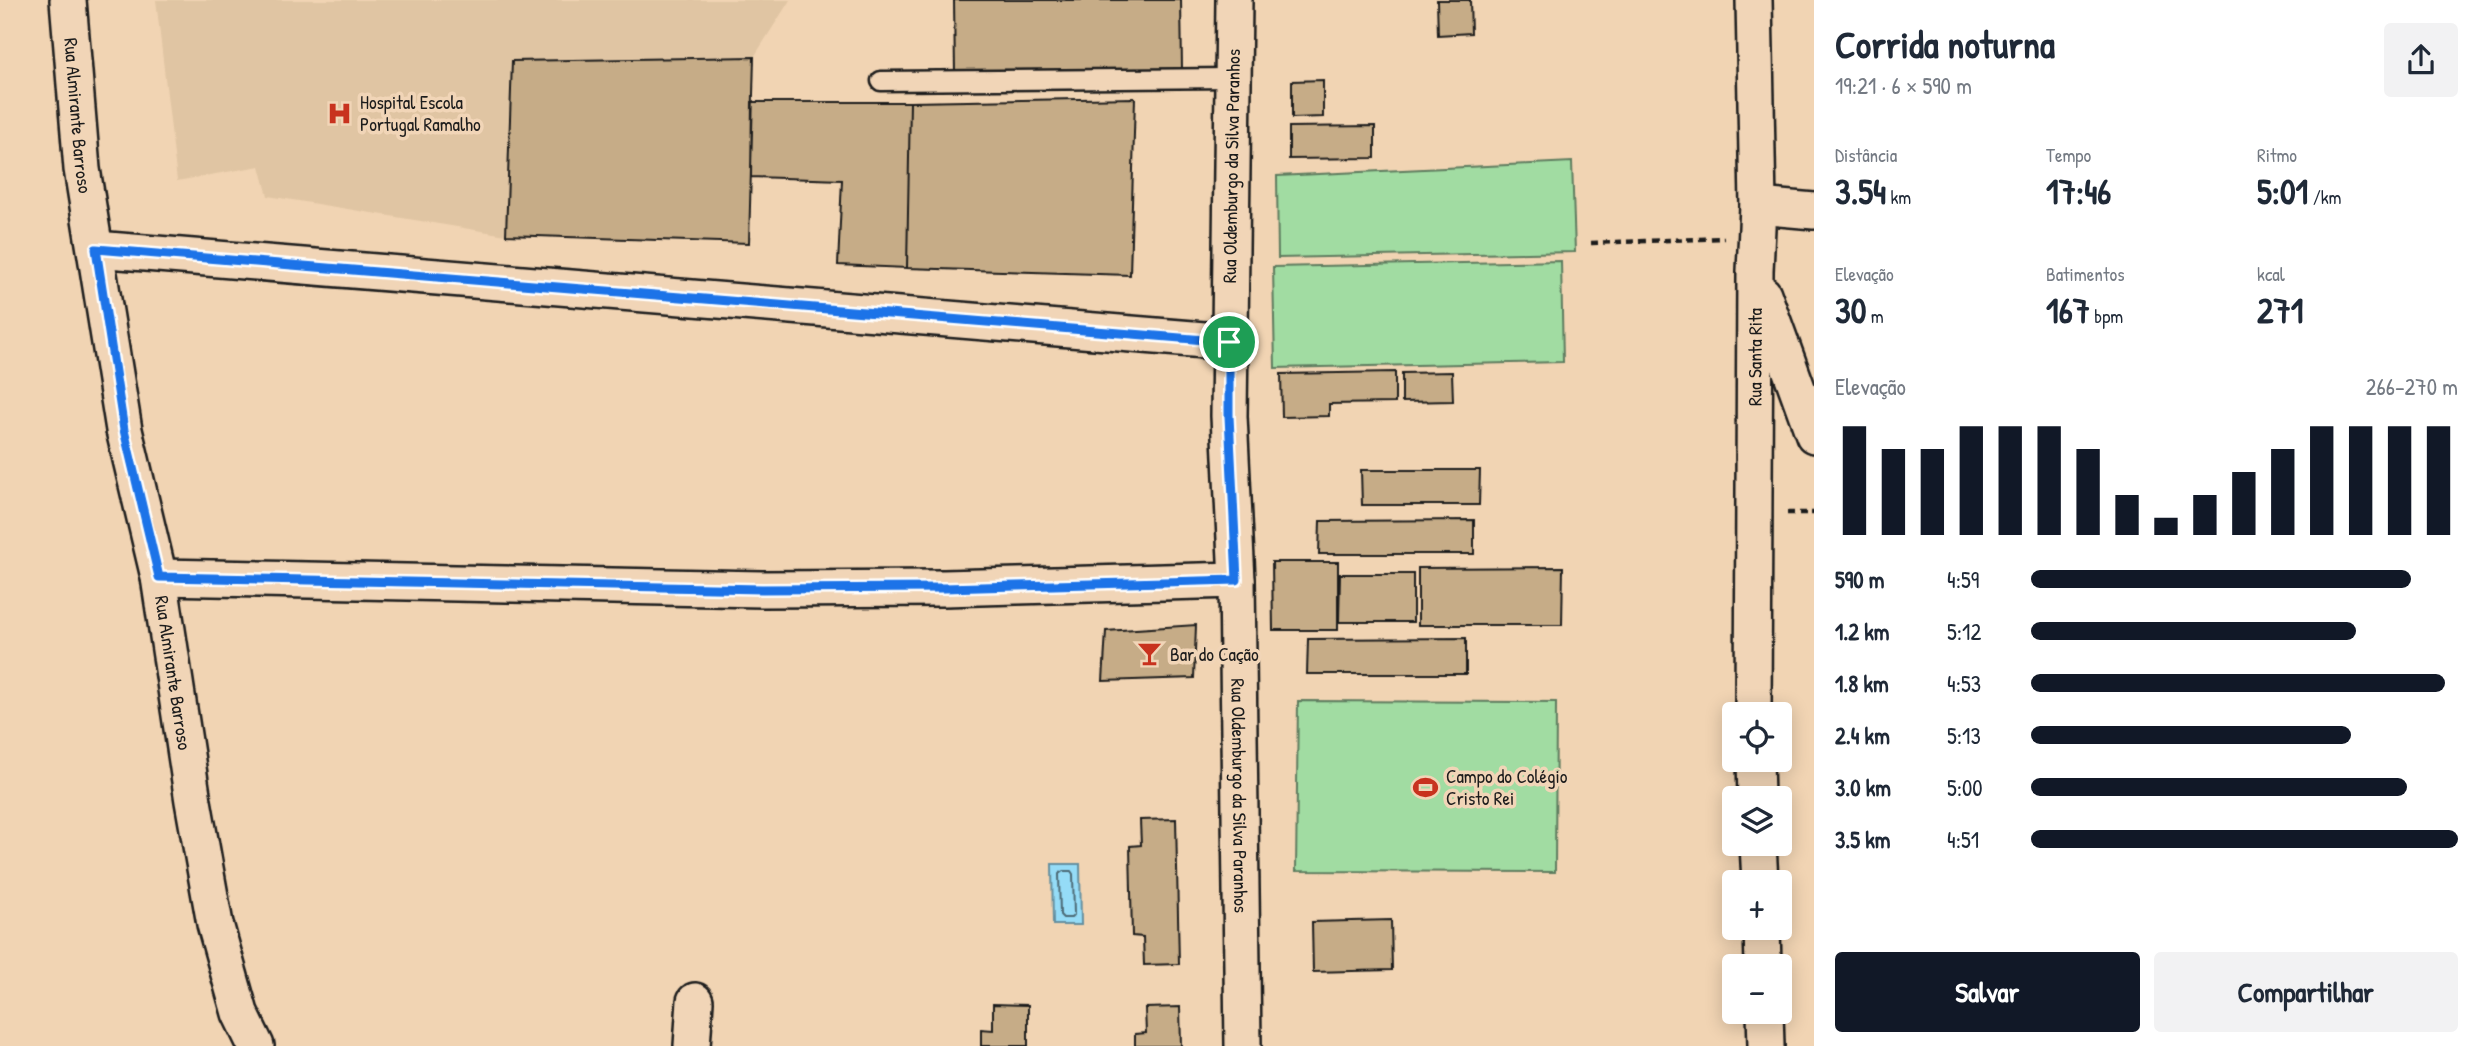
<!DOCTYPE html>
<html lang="pt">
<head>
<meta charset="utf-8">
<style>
	body { margin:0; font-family:"Patrick Hand",sans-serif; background:#f2f2f3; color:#1f2937; height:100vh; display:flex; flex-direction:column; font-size:26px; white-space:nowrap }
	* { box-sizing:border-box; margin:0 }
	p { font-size:23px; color:#747a83 }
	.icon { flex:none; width:38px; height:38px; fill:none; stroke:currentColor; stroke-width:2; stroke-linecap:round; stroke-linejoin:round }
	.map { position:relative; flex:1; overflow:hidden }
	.details { display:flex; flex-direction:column; background:#fff; width:665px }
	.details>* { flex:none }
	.buttons { position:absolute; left:1722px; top:702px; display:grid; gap:14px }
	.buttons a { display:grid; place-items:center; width:70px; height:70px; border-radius:7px; background:#fff; box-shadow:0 4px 18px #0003; font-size:35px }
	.pin { position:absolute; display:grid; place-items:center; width:60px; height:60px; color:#fff; margin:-30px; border:4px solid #fff; border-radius:50%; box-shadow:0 2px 7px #0007 }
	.round { display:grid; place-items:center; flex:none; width:74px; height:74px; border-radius:7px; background:#f2f2f3 }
	.headline { display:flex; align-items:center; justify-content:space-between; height:119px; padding:0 21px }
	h1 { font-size:38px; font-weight:800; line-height:52px }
	.figures { display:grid; grid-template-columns:repeat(3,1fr); gap:10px; height:119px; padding:7px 21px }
	.figures div { display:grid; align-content:center }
	.figures b { font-size:35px; font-weight:800 }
	.figures small { font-size:19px; font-weight:400 }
	.figures p { font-size:19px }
	.chart { height:196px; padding:14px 21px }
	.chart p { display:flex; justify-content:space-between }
	.chart svg { width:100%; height:126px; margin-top:7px; stroke:#111827; stroke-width:6 }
	.button { display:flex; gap:14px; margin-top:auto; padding:14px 21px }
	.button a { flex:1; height:80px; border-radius:7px; background:#111827; color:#fff; font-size:28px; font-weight:800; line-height:80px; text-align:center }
	.button a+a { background:#f2f2f3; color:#1f2937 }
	ul { padding:0 21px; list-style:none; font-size:23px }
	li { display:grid; grid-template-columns:112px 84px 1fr; align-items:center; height:52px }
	li i { height:18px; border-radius:9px; background:#111827 }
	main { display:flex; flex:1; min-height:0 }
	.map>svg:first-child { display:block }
	.built { fill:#e0c5a3 }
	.green { fill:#a1dca2; stroke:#5e7c5f; stroke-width:2 }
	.water { fill:#95dcf7; stroke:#658f9f; stroke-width:2 }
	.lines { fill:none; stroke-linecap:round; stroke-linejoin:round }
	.shore { stroke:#4c6974; stroke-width:2 }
	.building { fill:#c6ac87; stroke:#1c1c1c; stroke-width:2 }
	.lane-casing { stroke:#1c1c1c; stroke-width:23 }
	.street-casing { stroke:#1c1c1c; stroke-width:40 }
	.path { stroke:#1c1c1c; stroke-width:4.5; stroke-dasharray:7 5; stroke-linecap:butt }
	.lane { stroke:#f1d5b7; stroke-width:18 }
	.street { stroke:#f1d5b7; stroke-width:35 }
	.route-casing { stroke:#fff; stroke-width:14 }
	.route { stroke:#1a73e8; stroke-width:9 }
	.labels { text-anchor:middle; stroke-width:7; stroke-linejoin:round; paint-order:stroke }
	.poi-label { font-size:19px; fill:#1c1c1c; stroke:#f1d5b7; text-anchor:start }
	.street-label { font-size:19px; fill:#1c1c1c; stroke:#f1d5b7 }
</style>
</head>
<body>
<main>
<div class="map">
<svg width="1814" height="1046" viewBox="0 0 1814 1046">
	<rect width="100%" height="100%" fill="#f1d4b3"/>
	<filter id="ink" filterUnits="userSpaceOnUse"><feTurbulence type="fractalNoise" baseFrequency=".0143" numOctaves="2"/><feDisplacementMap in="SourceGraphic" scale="14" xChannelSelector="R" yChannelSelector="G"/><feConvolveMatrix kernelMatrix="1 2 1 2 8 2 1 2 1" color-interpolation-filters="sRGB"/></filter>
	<g filter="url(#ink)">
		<!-- built -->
		<path class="built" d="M156,0H790L754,57L512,61L506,235L268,196L260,166L177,181Z"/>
		<!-- green -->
		<path class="green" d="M1572,162L1575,252L1278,258L1277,176Z
			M1561,261L1563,362L1275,368L1273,267Z
			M1298,701L1556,702L1555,872L1296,871Z"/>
		<!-- water -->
		<path class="water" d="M1052,864H1080L1081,925H1053Z"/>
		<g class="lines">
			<!-- shore -->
			<path class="shore" d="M1063,871H1071L1073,874L1074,915L1071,918H1063L1060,915L1059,874Z"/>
		</g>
		<!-- building -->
		<path class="building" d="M954,0H1181L1182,69L955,73Z
			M1437,0H1470L1471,33L1438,35Z
			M754,57L749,243L506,235L512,61Z
			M1323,80V117L1292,118V81Z
			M1135,98L1130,275L907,268L910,102Z
			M752,102H910L907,268L838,265L842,180L751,177Z
			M1375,126V158L1289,159V127Z
			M1395,372V403L1329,404V416L1282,417L1281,374Z
			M1452,372L1453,401L1402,402V373Z
			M1361,470H1480L1479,505H1362Z
			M1474,520V554H1319L1320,521Z
			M1272,562H1338V630H1273Z
			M1563,567L1562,625H1418V568Z
			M1340,574H1413V622H1339Z
			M1196,625L1194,678L1103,681L1106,631Z
			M1466,638V674H1307L1308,639Z
			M1176,819L1179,964L1144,965L1143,937L1132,936L1130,846L1141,845L1140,820Z
			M1391,920L1392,970L1313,972L1312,922Z
			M993,1004L1028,1005V1046H981V1029L993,1030Z
			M1180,1007L1181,1046H1135V1034L1146,1033L1145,1008Z"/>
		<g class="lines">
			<defs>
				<path id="lane" d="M881,81L1233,78"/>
				<g id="street">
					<path id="s1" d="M68,0L82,169L124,430L159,577L193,801L215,924L240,1013L256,1046"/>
					<path id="s2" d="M1234,0L1229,416L1237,580L1243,1046"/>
					<path d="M1758,206L1814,211"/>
					<path d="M96,249L1229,342"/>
					<path d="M1763,294L1814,435"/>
					<path d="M159,577L762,589L944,588L1237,580"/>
					<path id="s3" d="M1753,714L1755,271L1758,206L1754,0"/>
					<path d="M1755,760L1756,798"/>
					<path d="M1758,844L1760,882"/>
					<path d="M1762,928L1763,966"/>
					<path d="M1765,1012L1766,1046"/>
					<path d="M692,1046L695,1001"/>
				</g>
			</defs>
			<!-- lane casing -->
			<use href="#lane" class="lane-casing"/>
			<!-- street casing -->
			<use href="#street" class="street-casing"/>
			<!-- path -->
			<path class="path" d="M1591,243L1724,238
				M1787,513H1814"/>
			<!-- lane -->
			<use href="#lane" class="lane"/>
			<!-- street -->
			<use href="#street" class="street"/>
		</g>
	</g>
	<g class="lines" filter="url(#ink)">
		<defs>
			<path id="route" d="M96,249L1229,342V416L1237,580L944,588L762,589L159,577L124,430Z"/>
		</defs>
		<!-- route casing -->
		<use href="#route" class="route-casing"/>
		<!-- route -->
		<use href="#route" class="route"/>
	</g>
	<!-- icons -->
	<defs>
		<symbol id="hospital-bare" viewBox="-9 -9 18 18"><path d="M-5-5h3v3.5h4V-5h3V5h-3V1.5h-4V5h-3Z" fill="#c8321e" stroke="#f1d5b7" stroke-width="2.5" paint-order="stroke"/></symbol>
		<symbol id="bar-bare" viewBox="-9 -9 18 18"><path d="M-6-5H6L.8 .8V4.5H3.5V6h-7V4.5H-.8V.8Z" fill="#c8321e" stroke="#f1d5b7" stroke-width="2.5" paint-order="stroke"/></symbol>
		<symbol id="stadium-bare" viewBox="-9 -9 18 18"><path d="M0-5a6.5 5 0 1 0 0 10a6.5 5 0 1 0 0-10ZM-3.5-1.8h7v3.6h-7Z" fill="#c8321e" stroke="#f1d5b7" stroke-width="2.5" paint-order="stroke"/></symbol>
	</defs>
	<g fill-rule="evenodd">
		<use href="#hospital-bare" x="322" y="96" width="35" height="35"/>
		<use href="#bar-bare" x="1132" y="636" width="35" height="35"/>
		<use href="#stadium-bare" x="1408" y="770" width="35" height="35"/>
	</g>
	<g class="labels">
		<!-- poi labels -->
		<g class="poi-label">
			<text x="360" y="109">Hospital Escola<tspan x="360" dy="22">Portugal Ramalho</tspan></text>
			<text x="1170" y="661">Bar do Cação</text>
			<text x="1446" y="783">Campo do Colégio<tspan x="1446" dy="22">Cristo Rei</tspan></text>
		</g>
		<!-- street labels -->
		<g class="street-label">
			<text dy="7" stroke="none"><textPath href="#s1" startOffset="116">Rua Almirante Barroso</textPath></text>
			<text transform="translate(1231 166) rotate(-89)" y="7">Rua Oldemburgo da Silva Paranhos</text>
			<text dy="7" stroke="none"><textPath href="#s3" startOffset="357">Rua Santa Rita</textPath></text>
			<text dy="7" stroke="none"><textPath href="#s1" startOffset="682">Rua Almirante Barroso</textPath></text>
			<text dy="7" stroke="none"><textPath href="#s2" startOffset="796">Rua Oldemburgo da Silva Paranhos</textPath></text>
		</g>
	</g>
</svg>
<div class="buttons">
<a><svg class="icon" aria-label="locate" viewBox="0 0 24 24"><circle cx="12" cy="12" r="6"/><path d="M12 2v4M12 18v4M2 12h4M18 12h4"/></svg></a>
<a><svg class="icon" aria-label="layers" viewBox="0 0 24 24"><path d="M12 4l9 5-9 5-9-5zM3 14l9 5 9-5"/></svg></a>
<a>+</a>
<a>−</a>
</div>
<div class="pin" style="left:1229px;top:342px;background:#1e9e55"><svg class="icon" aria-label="arrive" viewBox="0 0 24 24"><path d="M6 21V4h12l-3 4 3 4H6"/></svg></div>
</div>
<section class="details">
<div class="headline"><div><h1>Corrida noturna</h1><p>19:21 · 6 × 590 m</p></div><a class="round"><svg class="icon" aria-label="share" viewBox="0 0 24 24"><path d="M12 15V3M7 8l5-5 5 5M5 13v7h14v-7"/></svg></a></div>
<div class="figures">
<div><p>Distância</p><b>3.54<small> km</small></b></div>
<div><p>Tempo</p><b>17:46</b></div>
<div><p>Ritmo</p><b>5:01<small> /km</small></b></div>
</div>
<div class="figures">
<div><p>Elevação</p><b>30<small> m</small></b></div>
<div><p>Batimentos</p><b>167<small> bpm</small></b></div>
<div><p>kcal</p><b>271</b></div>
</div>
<div class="chart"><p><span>Elevação</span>266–270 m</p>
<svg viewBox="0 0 160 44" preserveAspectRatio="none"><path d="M5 44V6M15 44V14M25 44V14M35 44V6M45 44V6M55 44V6M65 44V14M75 44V30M85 44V38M95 44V30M105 44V22M115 44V14M125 44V6M135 44V6M145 44V6M155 44V6"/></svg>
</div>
<ul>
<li><b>590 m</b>4:59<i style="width:89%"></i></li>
<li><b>1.2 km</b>5:12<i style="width:76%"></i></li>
<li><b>1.8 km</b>4:53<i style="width:97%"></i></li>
<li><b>2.4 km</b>5:13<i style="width:75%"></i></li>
<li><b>3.0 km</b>5:00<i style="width:88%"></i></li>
<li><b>3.5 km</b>4:51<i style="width:100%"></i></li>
</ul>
<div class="button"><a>Salvar</a><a>Compartilhar</a></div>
</section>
</main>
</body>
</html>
